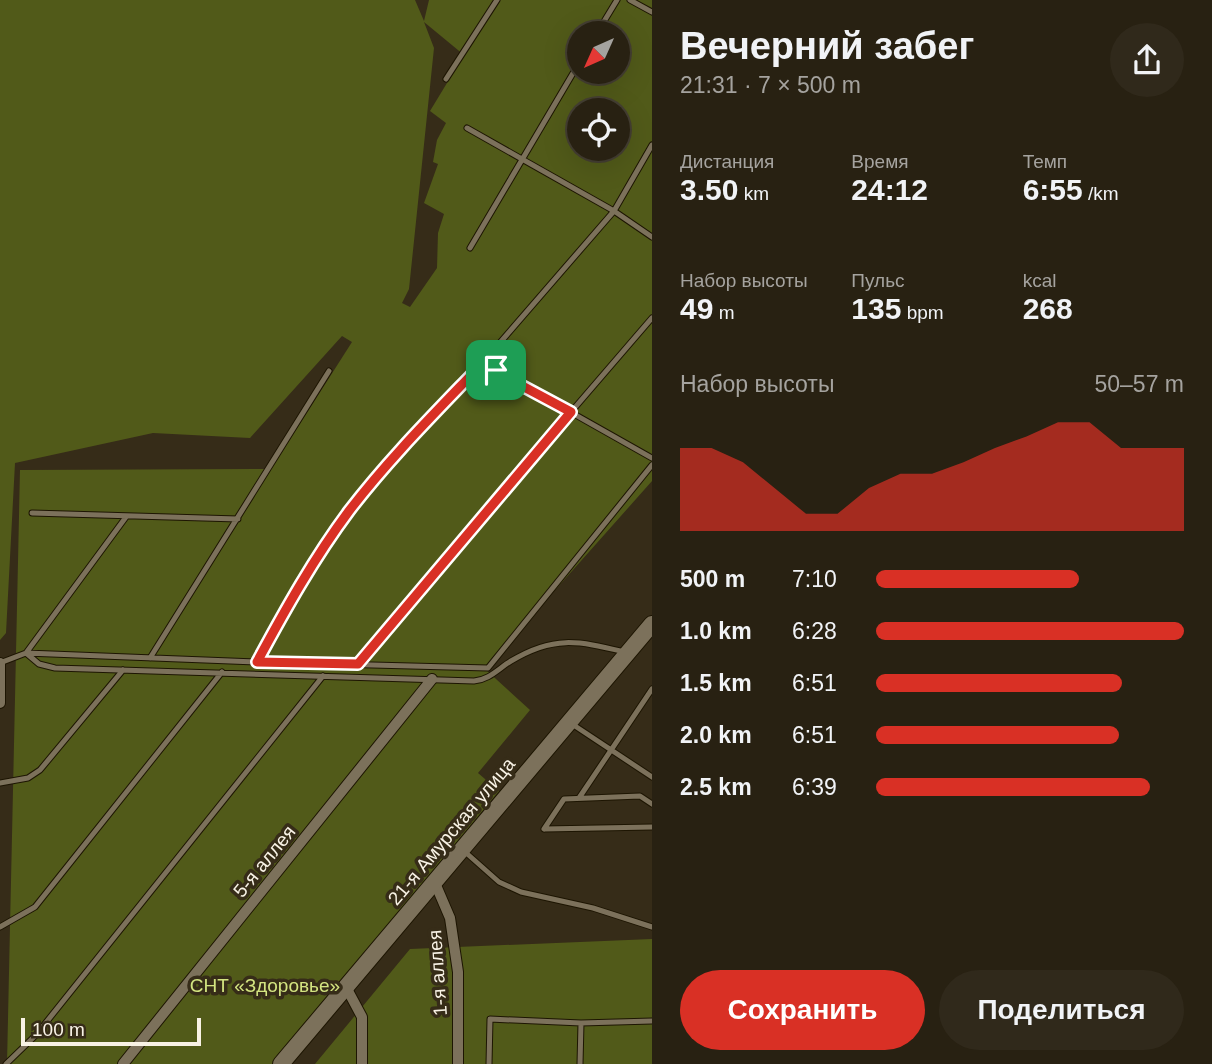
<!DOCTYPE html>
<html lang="ru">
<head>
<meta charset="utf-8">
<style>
	body { margin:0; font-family:Arial,sans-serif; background:#30291b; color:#f1f3f6; height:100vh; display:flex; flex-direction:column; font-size:26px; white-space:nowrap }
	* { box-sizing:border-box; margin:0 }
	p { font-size:23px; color:#a5a39f }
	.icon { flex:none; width:38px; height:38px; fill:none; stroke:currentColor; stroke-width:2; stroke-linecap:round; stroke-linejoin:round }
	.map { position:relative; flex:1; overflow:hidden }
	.sheet { display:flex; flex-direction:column; background:#282112; width:560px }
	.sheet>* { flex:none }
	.needle { width:46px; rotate:225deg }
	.fabs { position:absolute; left:567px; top:21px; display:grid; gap:14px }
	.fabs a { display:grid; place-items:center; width:63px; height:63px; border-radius:50%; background:#282112; box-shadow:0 7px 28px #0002,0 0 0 2px #443e32; font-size:35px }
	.scale { position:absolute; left:21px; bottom:18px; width:180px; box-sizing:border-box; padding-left:7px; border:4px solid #f8f2e5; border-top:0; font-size:19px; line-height:24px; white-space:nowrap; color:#f8f2e5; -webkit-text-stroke:5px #362c18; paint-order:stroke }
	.pin { position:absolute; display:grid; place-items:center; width:60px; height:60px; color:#fff; margin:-30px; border-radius:14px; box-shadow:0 4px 10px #0006 }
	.round { display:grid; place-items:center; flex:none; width:74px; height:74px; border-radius:37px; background:#30291b }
	.headline { display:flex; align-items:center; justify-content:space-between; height:119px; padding:0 28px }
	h1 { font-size:38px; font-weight:800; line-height:52px }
	.metrics { display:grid; grid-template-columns:repeat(3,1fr); gap:10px; height:119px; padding:7px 28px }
	.metrics div { display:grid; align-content:center }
	.metrics b { font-size:30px; font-weight:800 }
	.metrics small { font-size:19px; font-weight:400 }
	.metrics p { font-size:19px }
	.chart { height:196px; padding:14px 28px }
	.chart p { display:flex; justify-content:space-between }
	.chart svg { width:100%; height:126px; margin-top:7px; fill:#d93025; opacity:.7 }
	.primary-button { display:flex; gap:14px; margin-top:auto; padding:14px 28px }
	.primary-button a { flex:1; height:80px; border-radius:42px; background:#d93025; color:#fff; font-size:28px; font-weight:800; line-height:80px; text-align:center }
	.primary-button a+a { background:#30291b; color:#f1f3f6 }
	ul { padding:0 28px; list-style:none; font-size:23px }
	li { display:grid; grid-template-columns:112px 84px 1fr; align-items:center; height:52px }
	li i { height:18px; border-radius:9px; background:#d93025 }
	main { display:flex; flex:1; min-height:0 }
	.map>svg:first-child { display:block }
	.green { fill:#515a19; fill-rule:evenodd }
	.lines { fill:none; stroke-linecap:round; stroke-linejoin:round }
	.service-casing { stroke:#1d1502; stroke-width:7 }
	.minor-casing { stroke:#1d1502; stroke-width:12 }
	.secondary-casing { stroke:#1d1502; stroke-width:18 }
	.service { stroke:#7c715b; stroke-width:5 }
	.minor { stroke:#7c715b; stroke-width:10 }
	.secondary { stroke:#7c715b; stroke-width:16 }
	.route-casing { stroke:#fff; stroke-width:14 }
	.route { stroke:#d93025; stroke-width:9 }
	.labels { text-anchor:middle; stroke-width:7; stroke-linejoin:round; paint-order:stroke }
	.street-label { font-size:19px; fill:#f8f2e5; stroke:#362c18 }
	.park-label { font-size:19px; fill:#d3e480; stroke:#362c18 }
</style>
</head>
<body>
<main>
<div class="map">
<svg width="652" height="1064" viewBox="0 0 652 1064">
	<rect width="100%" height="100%" fill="#362c18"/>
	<!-- green -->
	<path class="green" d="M0,0H415L424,21L429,0H652V481L485,669L530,710L478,773L499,791L273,1064H7L20,470L271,469L352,342L342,336L250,438L153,433L15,463L6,633L0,640ZM424,22L464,55L430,111L446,123L437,140L433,162L438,164L424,203L444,214L438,233L437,268L410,307L402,303L409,289L434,48ZM579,33H618V72H579ZM579,110H618V149H579Z
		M652,939V1064H315L410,949Z"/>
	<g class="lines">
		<defs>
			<path id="service" d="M630,0L652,12
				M597,33L617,0
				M446,79L497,0
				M467,128L614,211L652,237
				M470,248L579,63
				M478,368L614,211L652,145
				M32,513L238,519
				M126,517L26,653L39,664L55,668L474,681C489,680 498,669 511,661C554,635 578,641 625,652
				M150,658L329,371
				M257,662L488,668L652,465
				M0,663L26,653L257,662C285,610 314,558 349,511C388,460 433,415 478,368L486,366L496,370L652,458
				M358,664L429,577L652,318
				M572,724L652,777
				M0,783L28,778L40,770L123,670
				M579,798L652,689
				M544,829L564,799L640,796L652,804
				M544,829L652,827
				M464,851L499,882L521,892L593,908L652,927
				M0,927L35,907L222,672
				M6,1064L36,1035L323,676
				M489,1064L490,1019L581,1023L652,1021
				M580,1064L581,1023"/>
			<path id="minor" d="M0,703V663
				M435,883L450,918L458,972V1064
				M346,987L362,1017V1064
				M123,1064L432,679"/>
			<path id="secondary" d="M281,1064L652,624"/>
		</defs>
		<!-- service casing -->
		<use href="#service" class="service-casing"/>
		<!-- minor casing -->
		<use href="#minor" class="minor-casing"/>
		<!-- secondary casing -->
		<use href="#secondary" class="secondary-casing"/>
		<!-- service -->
		<use href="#service" class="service"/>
		<!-- minor -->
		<use href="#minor" class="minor"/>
		<!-- secondary -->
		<use href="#secondary" class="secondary"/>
	</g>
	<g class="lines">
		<defs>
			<path id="route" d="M485,366L571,412L358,664L257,662C285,610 314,558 349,511C388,460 433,415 478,368Z"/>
		</defs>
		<!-- route casing -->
		<use href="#route" class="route-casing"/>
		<!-- route -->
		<use href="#route" class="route"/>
	</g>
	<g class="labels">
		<!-- street labels -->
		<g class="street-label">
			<text transform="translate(451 831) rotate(-50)" y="7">21-я Амурская улица</text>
			<text transform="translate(264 861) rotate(-51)" y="7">5-я аллея</text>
			<text transform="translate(437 973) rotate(-94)" y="7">1-я аллея</text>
		</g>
		<!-- park labels -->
		<g class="park-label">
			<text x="265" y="992">СНТ «Здоровье»</text>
		</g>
	</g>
</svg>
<div class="fabs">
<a><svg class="needle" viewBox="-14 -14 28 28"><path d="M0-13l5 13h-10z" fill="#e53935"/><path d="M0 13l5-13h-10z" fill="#a5a39f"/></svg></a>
<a><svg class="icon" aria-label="locate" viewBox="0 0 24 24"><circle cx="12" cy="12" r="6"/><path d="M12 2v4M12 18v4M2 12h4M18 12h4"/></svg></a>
</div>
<div class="scale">100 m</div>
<div class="pin" style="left:496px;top:370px;background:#1e9e55"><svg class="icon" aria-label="arrive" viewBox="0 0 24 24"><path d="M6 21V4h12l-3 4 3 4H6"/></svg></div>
</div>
<section class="sheet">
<div class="headline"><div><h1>Вечерний забег</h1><p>21:31 · 7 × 500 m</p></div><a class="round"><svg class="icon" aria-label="share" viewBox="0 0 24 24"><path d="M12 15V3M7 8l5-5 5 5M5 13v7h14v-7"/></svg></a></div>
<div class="metrics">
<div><p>Дистанция</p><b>3.50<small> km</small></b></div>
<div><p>Время</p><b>24:12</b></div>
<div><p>Темп</p><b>6:55<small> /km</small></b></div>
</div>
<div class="metrics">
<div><p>Набор высоты</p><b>49<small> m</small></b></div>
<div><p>Пульс</p><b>135<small> bpm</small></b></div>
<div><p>kcal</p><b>268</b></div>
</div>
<div class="chart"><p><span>Набор высоты</span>50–57 m</p>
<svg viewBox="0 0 160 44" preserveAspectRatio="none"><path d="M0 44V15L10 15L20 20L30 29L40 38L50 38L60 29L70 24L80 24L90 20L100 15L110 11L120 6L130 6L140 15L150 15L160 15V44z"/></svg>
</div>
<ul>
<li><b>500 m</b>7:10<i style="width:66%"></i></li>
<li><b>1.0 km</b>6:28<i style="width:100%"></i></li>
<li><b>1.5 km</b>6:51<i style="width:80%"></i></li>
<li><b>2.0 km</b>6:51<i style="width:79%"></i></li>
<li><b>2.5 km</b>6:39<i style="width:89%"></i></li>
</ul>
<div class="primary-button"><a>Сохранить</a><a>Поделиться</a></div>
</section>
</main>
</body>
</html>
